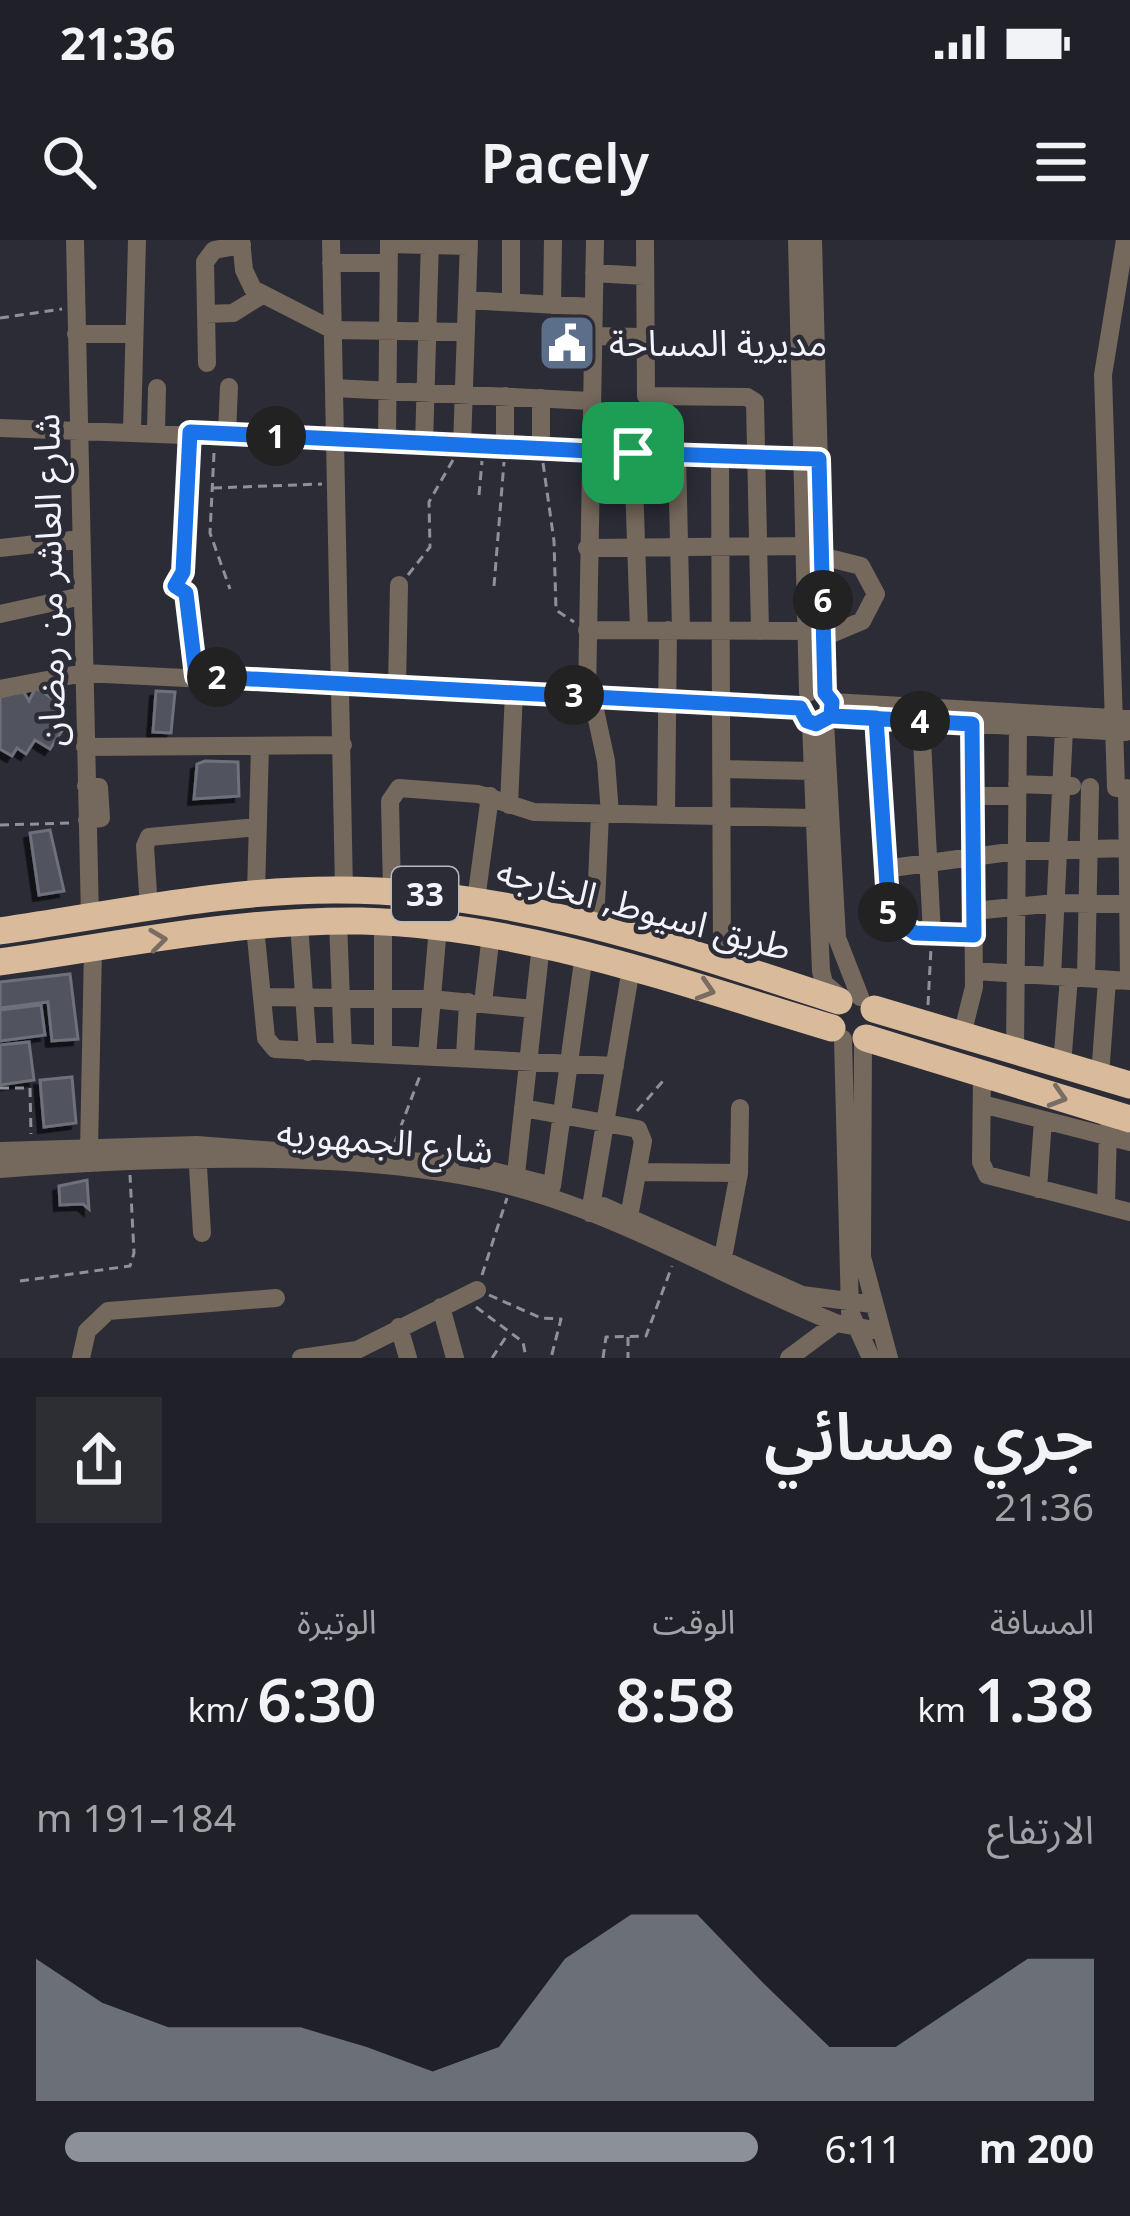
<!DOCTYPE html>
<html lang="ar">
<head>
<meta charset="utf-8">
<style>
	body { margin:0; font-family:"Noto Sans","Noto Sans Arabic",sans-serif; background:#2d2e34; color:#f1f3f6; direction:rtl; height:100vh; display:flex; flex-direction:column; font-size:45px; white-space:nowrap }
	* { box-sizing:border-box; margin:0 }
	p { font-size:39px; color:#a2a3a8 }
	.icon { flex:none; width:66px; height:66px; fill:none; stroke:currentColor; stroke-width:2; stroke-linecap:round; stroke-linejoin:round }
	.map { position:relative; height:1118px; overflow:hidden; direction:ltr }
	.drawer { display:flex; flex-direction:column; background:#202128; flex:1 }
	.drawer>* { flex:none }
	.pin { position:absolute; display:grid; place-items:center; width:102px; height:102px; color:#fff; margin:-51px; border-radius:24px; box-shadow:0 6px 18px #0006 }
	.km { position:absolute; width:60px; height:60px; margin:-30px; border-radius:50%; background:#222; color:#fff; font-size:33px; line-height:60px; text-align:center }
	.round { display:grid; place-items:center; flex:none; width:126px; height:126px; border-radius:0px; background:#2d2e34 }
	.head { display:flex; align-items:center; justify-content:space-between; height:204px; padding:0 36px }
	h1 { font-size:66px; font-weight:600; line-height:90px }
	.figures { display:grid; grid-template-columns:repeat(3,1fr); gap:18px; height:204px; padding:12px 36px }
	.figures div { display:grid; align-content:center }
	.figures b { font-size:60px; font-weight:600 }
	.figures small { font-size:33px; font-weight:400 }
	.figures p { font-size:33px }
	.chart { height:336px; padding:24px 36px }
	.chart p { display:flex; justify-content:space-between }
	.chart svg { width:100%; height:216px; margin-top:12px; fill:#8c9099; opacity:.7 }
	ul { padding:0 36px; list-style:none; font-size:39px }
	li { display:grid; grid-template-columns:192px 144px 1fr; align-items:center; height:90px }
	li i { height:30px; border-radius:15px; background:#8c9099 }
	.status { display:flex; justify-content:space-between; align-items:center; height:84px; padding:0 60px; background:#202128; direction:ltr }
	.status svg { height:33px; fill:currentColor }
	header { display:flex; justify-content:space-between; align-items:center; height:156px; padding:0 36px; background:#202128; font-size:54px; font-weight:600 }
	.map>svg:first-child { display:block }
	.building { fill:#51535e; stroke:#6e707c; stroke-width:3; filter:url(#shadow) }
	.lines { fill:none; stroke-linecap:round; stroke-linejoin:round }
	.path { stroke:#8f9098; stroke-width:3; stroke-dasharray:9 6; stroke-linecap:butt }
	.minor { stroke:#75685c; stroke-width:18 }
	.highway { stroke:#d9bb9b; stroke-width:27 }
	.oneway { stroke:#796c63 }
	.route-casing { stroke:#fff; stroke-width:24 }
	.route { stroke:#1a73e8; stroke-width:15 }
	.labels { text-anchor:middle; stroke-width:9; stroke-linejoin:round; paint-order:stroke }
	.shield { fill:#2b2c36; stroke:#b7b8c0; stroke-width:3 }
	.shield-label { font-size:33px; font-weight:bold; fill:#f3f4fb }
	.poi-label { font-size:36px; fill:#f3f4fb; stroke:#2b2c36; text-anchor:start }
	.street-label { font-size:36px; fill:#f3f4fb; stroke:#2b2c36 }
</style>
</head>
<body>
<div class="status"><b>21:36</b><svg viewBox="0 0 49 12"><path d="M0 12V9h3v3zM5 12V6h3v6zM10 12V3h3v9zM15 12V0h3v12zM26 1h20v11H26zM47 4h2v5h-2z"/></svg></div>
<header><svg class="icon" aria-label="menu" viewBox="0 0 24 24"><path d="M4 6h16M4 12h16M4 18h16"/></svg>Pacely<svg class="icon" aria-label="search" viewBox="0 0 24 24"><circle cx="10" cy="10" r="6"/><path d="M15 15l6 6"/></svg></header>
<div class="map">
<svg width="1130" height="1118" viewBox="0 0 1130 1118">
	<defs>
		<filter id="shadow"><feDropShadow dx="-5.5" dy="5.5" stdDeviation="0" flood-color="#0009"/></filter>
	</defs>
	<rect width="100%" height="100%" fill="#2b2c36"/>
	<!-- building -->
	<path class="building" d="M36,447L53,459L57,486L64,488L50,509L35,500L26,514L17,508L12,516L0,509V457L23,451L29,461Z
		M156,451L175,452L171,493L153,492Z
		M205,521L238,522L239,556L194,559L197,524Z
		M50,590L64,651L39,655L30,593Z
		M70,734L78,799L52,801L48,762L0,768V742Z
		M41,765L45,795L0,801V770Z
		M29,802L34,840L0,845V805Z
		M72,837L76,883L44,887L40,840Z
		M87,940L89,969L83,964L60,965L59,946Z"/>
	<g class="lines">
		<!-- path -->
		<path class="path" d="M0,78L62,69
			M189,212L183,332L175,346L186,353L194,422
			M214,213L210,293L230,349
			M543,223L554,301L556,370L574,382
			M213,248L322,244
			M479,255L482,221
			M408,335L430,307L429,262L453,220
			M494,346L504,222
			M0,585L73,583
			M928,765L931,708
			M0,848H30L31,894
			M637,871L663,841
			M395,902L421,833
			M482,1035L507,958
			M20,1041L130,1026L134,1013L130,935
			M489,1055L541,1078L561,1079L551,1118
			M476,1067L523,1102L526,1118
			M628,1097V1118
			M492,1118L506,1097
			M603,1118L606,1097L646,1096L672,1026"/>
		<!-- minor -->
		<path class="minor" d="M75,0L90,678
			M241,0L244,30L253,49L333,90L466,92
			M331,0L344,650
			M645,0L646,156L747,157L755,162L760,391
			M797,0L808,453
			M813,0L825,453
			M389,4L469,6
			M331,23H388
			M594,33L644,36
			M467,60L593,67
			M511,62V0
			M552,65L553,0
			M206,74L233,73L262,55
			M76,94H134
			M592,96L642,97
			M207,123L205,22L214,10L242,5
			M334,148L590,161
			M0,188L819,219
			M132,190L137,0
			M156,191L157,148
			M227,194L229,147
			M387,201L389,0
			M424,204L430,0
			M462,206L469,0
			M505,208V156
			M541,209V158
			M633,213L639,390
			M677,214L681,390
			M720,216L722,723
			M0,308L81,299
			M587,308L804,306
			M821,316L861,326L876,354L862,381L824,397
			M0,374L82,356
			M587,390L807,391
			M397,446L399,345
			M0,449L84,433L800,468
			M587,455L595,0
			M592,456L606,521L610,574
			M832,462L1130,479
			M831,476L1126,492
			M876,478L889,676L915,693L974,695
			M921,481L932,694
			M825,482L837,698L860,757
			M811,484L821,731L824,743L841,758
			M85,507L343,505
			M722,529L813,531
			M1017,544L1072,546
			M86,546L99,547L101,578L87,580
			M1116,548L1103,135L1125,0
			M1127,548L1129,741
			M973,556H1017
			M509,565L514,452
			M666,575L668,390
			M884,629L1017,611L1130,608
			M392,651L390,561L399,548L478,554L534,572L814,578
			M256,653L260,506
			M476,660L490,556
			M149,669L145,606L149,597L257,587
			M973,671L1056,663L1130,664
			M338,681L343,813
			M383,682V814
			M299,683L308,812
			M595,686L600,574
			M255,687L266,798L275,809L615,826
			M974,731L1130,741
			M1052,736L1064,489
			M1086,738L1090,547
			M262,757L431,759L534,769
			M483,763L491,694
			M962,795L974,747L972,484
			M843,799L850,1072L871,1118
			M863,800L862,1017L889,1118
			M1015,811L1018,486
			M427,816L438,687
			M465,817L468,762
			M1062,825L1069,737
			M982,834L981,922L987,935L1130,972
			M1100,836L1107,740
			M982,864L1130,902
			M523,868L638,889L643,901L629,977
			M197,910L202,993
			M0,911L197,905L450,924
			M89,911L93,708
			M0,929C151,917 372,908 518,948C628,978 730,1040 836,1083L880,1091
			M489,930L549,945
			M638,932L739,933
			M516,934L541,704
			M552,946L584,714
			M1038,949L1043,880
			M603,966L802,1055L872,1064
			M1106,966L1108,889
			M590,973L631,728
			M723,1017L739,933L740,868
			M441,1067L455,1118
			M399,1087L408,1118
			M81,1118L87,1091L108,1071L276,1058
			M301,1118L357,1110L477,1050
			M789,1118L836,1083"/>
		<!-- highway -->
		<path class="highway" d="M0,691C110,675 222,650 334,650C509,649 675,707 839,761
			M0,722C119,705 242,679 362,681C524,685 678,742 832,788
			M874,769L1130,845
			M866,798L1130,879"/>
	</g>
	<!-- one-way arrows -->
	<defs><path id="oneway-chevron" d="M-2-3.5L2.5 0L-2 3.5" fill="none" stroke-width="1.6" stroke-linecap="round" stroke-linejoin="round" transform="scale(3)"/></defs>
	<g class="oneway">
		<use href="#oneway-chevron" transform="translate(158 700) rotate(-7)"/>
		<use href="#oneway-chevron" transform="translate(706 750) rotate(17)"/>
		<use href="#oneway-chevron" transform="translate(1058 857) rotate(17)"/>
	</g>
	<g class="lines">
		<defs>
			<path id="route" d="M633,213L190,192L183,332L175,346L186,353L196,436L800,468L807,481L816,484L831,476L972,484L974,695L915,693L889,676L876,478L831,476L832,462L825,453L819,219L633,213"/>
		</defs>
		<!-- route casing -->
		<use href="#route" class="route-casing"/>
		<!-- route -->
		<use href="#route" class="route"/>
	</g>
	<!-- icons -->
	<defs>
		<symbol id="civic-square" viewBox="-11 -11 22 22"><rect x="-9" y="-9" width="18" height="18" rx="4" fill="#5c6f8a" stroke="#2b2c36"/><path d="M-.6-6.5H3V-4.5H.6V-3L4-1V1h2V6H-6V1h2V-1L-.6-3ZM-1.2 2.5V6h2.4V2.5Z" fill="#fff"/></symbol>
	</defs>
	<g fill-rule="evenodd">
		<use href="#civic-square" x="534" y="70" width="66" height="66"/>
	</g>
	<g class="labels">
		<!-- shield labels -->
		<rect class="shield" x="392" y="627" width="66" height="54" rx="9"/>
		<g class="shield-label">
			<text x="425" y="666">33</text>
		</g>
		<!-- poi labels -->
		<g class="poi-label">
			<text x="609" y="116">مديرية المساحة</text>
		</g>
		<!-- street labels -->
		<g class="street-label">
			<text transform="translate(49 340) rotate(-91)" y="13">شارع العاشر من رمضان</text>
			<text transform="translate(644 669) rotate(15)" y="13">طريق اسيوط, الخارجه</text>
			<text transform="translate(385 901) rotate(5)" y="13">شارع الجمهوريه</text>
		</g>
	</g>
</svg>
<div class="pin" style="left:633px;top:213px;background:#1e9e55"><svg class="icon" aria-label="arrive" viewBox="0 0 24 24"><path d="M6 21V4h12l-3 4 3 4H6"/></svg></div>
<b class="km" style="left:276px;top:196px">1</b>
<b class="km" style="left:217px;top:437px">2</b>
<b class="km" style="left:574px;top:455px">3</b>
<b class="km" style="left:920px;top:481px">4</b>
<b class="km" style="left:888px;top:672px">5</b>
<b class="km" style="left:823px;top:360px">6</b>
</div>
<section class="drawer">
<div class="head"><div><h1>جري مسائي</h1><p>21:36</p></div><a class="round"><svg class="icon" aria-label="share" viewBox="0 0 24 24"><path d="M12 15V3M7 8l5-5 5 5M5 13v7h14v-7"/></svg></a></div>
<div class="figures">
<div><p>المسافة</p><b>1.38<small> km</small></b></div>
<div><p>الوقت</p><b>8:58</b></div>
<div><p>الوتيرة</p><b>6:30<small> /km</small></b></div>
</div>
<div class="chart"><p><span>الارتفاع</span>184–191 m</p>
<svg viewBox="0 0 160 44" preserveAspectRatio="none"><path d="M0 44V15L10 24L20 29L30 29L40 29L50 33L60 38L70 33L80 15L90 6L100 6L110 20L120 33L130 33L140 24L150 15L160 15V44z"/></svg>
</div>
<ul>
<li><b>200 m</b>6:11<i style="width:96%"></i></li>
</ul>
</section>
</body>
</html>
